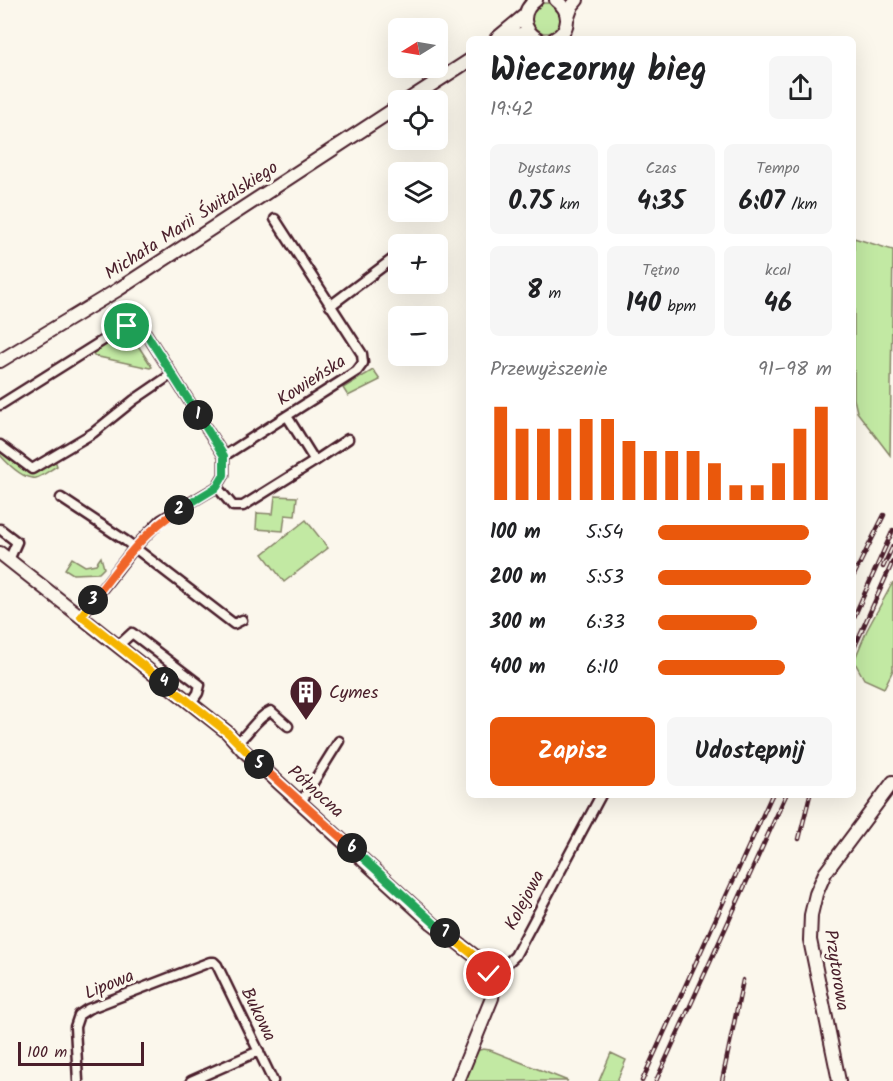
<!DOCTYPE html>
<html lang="pl">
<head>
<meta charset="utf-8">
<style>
	body { margin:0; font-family:Kalam,sans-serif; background:#f6f6f6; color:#202124; height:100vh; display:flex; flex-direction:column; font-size:22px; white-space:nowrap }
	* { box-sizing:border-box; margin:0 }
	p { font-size:20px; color:#757577 }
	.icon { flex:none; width:33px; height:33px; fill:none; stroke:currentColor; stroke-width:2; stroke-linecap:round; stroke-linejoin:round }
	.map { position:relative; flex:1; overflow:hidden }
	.panel { position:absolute; left:466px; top:36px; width:390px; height:762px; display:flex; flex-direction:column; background:#fff; border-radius:9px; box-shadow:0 6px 24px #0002 }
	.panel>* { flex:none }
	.needle { width:39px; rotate:259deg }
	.buttons { position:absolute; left:388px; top:18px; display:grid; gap:12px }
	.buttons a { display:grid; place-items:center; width:60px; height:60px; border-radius:9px; background:#fff; box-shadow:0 6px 24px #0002; font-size:30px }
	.scale { position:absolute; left:18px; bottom:15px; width:126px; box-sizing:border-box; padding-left:6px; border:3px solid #4a1f2b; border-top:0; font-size:16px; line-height:21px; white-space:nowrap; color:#4a1f2b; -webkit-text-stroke:4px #fbf7ec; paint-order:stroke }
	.pin { position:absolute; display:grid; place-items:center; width:51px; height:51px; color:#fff; margin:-26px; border:3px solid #fff; border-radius:50%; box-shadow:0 2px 6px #0007 }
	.km { position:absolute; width:30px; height:30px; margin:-15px; border-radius:50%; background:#222; color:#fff; font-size:16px; line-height:30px; text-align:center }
	.round { display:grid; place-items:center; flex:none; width:63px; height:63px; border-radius:9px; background:#f6f6f6 }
	.overview { display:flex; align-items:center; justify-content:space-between; height:102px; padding:0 24px }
	h1 { font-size:33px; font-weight:800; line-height:45px }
	.figures { display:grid; grid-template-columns:repeat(3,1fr); gap:9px; height:102px; padding:6px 24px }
	.figures div { display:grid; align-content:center; border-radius:9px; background:#f6f6f6; text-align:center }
	.figures b { font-size:26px; font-weight:800 }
	.figures small { font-size:16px; font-weight:400 }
	.figures p { font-size:16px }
	.chart { height:168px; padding:12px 24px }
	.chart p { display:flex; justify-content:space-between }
	.chart svg { width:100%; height:108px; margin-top:6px; stroke:#ea580c; stroke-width:6 }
	.cta { display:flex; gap:12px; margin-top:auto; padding:12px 24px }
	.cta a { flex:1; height:69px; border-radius:9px; background:#ea580c; color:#fff; font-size:24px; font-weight:800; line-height:69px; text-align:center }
	.cta a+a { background:#f6f6f6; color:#202124 }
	ul { padding:0 24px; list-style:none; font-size:20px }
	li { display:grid; grid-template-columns:96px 72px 1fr; align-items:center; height:45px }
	li i { height:15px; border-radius:8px; background:#ea580c }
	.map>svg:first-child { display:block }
	.green { fill:#c2e9a3; stroke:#868467; stroke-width:1.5 }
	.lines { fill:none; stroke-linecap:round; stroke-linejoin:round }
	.street-casing { stroke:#4a1f2b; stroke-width:13 }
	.secondary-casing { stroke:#4a1f2b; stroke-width:16 }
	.street { stroke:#fbf7ec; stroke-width:8 }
	.secondary { stroke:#fbf7ec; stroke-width:12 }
	.rail-casing { stroke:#4a1f2b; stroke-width:4.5 }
	.rail { stroke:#fbf7ec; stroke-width:2; stroke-dasharray:7; stroke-linecap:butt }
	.split-1-casing { stroke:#fff; stroke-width:12 }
	.split-2-casing { stroke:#fff; stroke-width:12 }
	.split-3-casing { stroke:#fff; stroke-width:12 }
	.split-4-casing { stroke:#fff; stroke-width:12 }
	.split-5-casing { stroke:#fff; stroke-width:12 }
	.split-6-casing { stroke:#fff; stroke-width:12 }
	.split-7-casing { stroke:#fff; stroke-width:12 }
	.split-8-casing { stroke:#fff; stroke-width:12 }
	.split-1 { stroke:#22a559; stroke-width:8 }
	.split-2 { stroke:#22a559; stroke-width:8 }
	.split-3 { stroke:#f0652b; stroke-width:8 }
	.split-4 { stroke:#f5b400; stroke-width:8 }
	.split-5 { stroke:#f5b400; stroke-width:8 }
	.split-6 { stroke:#f0652b; stroke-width:8 }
	.split-7 { stroke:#22a559; stroke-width:8 }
	.split-8 { stroke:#f5b400; stroke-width:8 }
	.labels { text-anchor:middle; stroke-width:6; stroke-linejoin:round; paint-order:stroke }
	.street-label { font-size:18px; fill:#4a1f2b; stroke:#fbf7ec }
	.poi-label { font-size:18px; fill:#4a1f2b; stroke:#fbf7ec; text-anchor:start }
</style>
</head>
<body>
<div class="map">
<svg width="893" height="1081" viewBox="0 0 893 1081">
	<rect width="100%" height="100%" fill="#fbf7ec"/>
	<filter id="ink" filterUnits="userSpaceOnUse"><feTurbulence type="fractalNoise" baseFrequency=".0167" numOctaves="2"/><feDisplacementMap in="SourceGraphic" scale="12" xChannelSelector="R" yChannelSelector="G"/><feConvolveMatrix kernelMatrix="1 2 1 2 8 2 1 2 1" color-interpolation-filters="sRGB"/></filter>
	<g filter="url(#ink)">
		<!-- green -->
		<path class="green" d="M531 18a15 15 0 1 1 30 0a15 15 0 1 1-30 0Z
			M854,238L893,250L890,455L857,412L854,399Z
			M128,330L152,367L150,368L94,356L91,352Z
			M373,370L380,380L348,396L343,388Z
			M0,446L36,473L55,460L57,466C50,470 43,476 36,478C23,480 8,464 0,455Z
			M275,496L297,497L295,516L285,515L283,531L256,529L257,513L273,514Z
			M306,520L328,548L284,582L263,554Z
			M101,557L104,568L99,573L73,574L65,569L72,558L85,566L96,564Z
			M893,582V670L884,688L864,679L854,661L867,630Z
			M483,1049L490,1050L568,1081H463L476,1051Z
			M611,1053L626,1060L617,1081H599Z"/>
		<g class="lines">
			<defs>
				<path id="street" d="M330,306L398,255
					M0,405L137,319L224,456V475L217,487L161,520L135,547L81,616
					M287,416L315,461L348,439
					M0,445L32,469L93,433L134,400L172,374
					M224,456L357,371L363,363L362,354L275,219
					M217,487L233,506H243L315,461
					M61,498L126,541L234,624L242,620
					M0,529L17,542L9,560
					M118,646L132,633L200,685L198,693L191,703
					M237,743C249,733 257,717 271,711L288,726
					M301,802L339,741
					M489,974L503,967L515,956L601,795
					M78,1081L75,1027L79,1015L88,1009L210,962H214L217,965L273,1081
					M191,1081L259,1051"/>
				<path id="secondary" d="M536,0C521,11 521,29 538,39
					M568,17L572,6L577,0
					M496,39L525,15
					M508,39L520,34H531
					M554,39C571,30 571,11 556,0
					M408,100L470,60
					M0,361L119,289L399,106
					M0,553L227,732L242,749L432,923L480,960L489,974L493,990L492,998L458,1081
					M839,1081L810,940L811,915L816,894L825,873L893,782"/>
			</defs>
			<!-- street casing -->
			<use href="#street" class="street-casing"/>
			<!-- secondary casing -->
			<use href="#secondary" class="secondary-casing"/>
			<!-- street -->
			<use href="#street" class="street"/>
			<!-- secondary -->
			<use href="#secondary" class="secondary"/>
			<defs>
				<path id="rail" d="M883,567L893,546
					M854,575L884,515
					M854,617L893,530
					M854,648L893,561
					M799,839L810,795
					M642,1081L772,795
					M656,1081L786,795
					M722,1081L743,980"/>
			</defs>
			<!-- rail casing -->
			<use href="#rail" class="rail-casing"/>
			<!-- rail -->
			<use href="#rail" class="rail"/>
		</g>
	</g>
	<g class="lines" filter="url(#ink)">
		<defs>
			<path id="split-1" d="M127,326L137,319L198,415"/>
			<path id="split-2" d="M179,510L217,487L224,475V456L198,415"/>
			<path id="split-3" d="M93,600C119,567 143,531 179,510"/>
			<path id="split-4" d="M93,600L81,616L164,682"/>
			<path id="split-5" d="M164,682L227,732L259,764"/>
			<path id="split-6" d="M259,764L352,848"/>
			<path id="split-7" d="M352,848L445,933"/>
			<path id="split-8" d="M445,933L480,960L489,974"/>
		</defs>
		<!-- split-1 casing -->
		<use href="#split-1" class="split-1-casing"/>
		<!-- split-2 casing -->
		<use href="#split-2" class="split-2-casing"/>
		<!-- split-3 casing -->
		<use href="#split-3" class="split-3-casing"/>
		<!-- split-4 casing -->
		<use href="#split-4" class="split-4-casing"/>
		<!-- split-5 casing -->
		<use href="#split-5" class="split-5-casing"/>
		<!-- split-6 casing -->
		<use href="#split-6" class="split-6-casing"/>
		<!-- split-7 casing -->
		<use href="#split-7" class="split-7-casing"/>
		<!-- split-8 casing -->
		<use href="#split-8" class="split-8-casing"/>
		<!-- split-1 -->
		<use href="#split-1" class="split-1"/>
		<!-- split-2 -->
		<use href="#split-2" class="split-2"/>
		<!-- split-3 -->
		<use href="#split-3" class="split-3"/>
		<!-- split-4 -->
		<use href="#split-4" class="split-4"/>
		<!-- split-5 -->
		<use href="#split-5" class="split-5"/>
		<!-- split-6 -->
		<use href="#split-6" class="split-6"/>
		<!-- split-7 -->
		<use href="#split-7" class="split-7"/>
		<!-- split-8 -->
		<use href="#split-8" class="split-8"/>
	</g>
	<!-- icons -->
	<defs>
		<symbol id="building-pin" viewBox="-11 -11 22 30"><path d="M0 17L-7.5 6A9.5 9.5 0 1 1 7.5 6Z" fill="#4a1f2b" stroke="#fbf7ec"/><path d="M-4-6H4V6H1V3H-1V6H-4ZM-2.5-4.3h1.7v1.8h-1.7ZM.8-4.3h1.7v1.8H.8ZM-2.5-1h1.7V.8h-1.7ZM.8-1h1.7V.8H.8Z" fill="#fff"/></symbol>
	</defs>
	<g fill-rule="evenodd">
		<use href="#building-pin" x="287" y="673" width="38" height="52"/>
	</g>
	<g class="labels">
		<!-- street labels -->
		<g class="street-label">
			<text transform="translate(191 220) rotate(-33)" y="6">Michała Marii Świtalskiego</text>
			<text transform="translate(311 380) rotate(-33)" y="6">Kowieńska</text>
			<text transform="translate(316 791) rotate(42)" y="6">Północna</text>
			<text transform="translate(524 900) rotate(-62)" y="6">Kolejowa</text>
			<text transform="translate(837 970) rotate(81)" y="6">Przytorowa</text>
			<text transform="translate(109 984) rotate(-22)" y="6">Lipowa</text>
			<text transform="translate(259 1014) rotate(64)" y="6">Bukowa</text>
		</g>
		<!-- poi labels -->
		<g class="poi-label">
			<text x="329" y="698">Cymes</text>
		</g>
	</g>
</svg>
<div class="buttons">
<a><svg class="needle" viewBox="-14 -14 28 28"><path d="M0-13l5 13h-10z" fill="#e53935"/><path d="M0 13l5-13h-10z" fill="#757577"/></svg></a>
<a><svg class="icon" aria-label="locate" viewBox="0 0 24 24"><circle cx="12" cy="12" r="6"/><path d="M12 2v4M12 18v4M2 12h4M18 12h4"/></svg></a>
<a><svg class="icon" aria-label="layers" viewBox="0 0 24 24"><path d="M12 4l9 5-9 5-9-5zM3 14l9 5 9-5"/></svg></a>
<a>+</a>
<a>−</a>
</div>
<div class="scale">100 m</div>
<div class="pin" style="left:127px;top:326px;background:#1e9e55"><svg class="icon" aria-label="arrive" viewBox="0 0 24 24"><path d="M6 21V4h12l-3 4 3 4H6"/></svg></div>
<div class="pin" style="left:489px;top:974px;background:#d93025"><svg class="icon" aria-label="check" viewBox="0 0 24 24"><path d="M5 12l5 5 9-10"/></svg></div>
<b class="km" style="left:198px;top:415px">1</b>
<b class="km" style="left:179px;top:510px">2</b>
<b class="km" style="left:93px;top:600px">3</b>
<b class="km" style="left:164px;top:682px">4</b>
<b class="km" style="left:259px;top:764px">5</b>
<b class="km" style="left:352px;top:848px">6</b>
<b class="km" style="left:445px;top:933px">7</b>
<section class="panel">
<div class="overview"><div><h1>Wieczorny bieg</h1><p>19:42</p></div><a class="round"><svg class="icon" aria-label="share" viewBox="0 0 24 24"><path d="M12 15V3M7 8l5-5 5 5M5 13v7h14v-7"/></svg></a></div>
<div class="figures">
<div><p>Dystans</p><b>0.75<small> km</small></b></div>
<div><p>Czas</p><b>4:35</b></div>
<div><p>Tempo</p><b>6:07<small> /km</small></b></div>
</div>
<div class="figures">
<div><b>8<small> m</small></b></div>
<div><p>Tętno</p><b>140<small> bpm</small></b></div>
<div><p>kcal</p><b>46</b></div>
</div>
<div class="chart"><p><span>Przewyższenie</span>91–98 m</p>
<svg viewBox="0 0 160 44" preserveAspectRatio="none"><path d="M5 44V6M15 44V15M25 44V15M35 44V15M45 44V11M55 44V11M65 44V20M75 44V24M85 44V24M95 44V24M105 44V29M115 44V38M125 44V38M135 44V29M145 44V15M155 44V6"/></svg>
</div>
<ul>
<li><b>100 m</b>5:54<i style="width:87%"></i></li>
<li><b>200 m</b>5:53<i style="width:88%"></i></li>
<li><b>300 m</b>6:33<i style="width:57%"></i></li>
<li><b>400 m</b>6:10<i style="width:73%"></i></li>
</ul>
<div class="cta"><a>Zapisz</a><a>Udostępnij</a></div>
</section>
</div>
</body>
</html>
